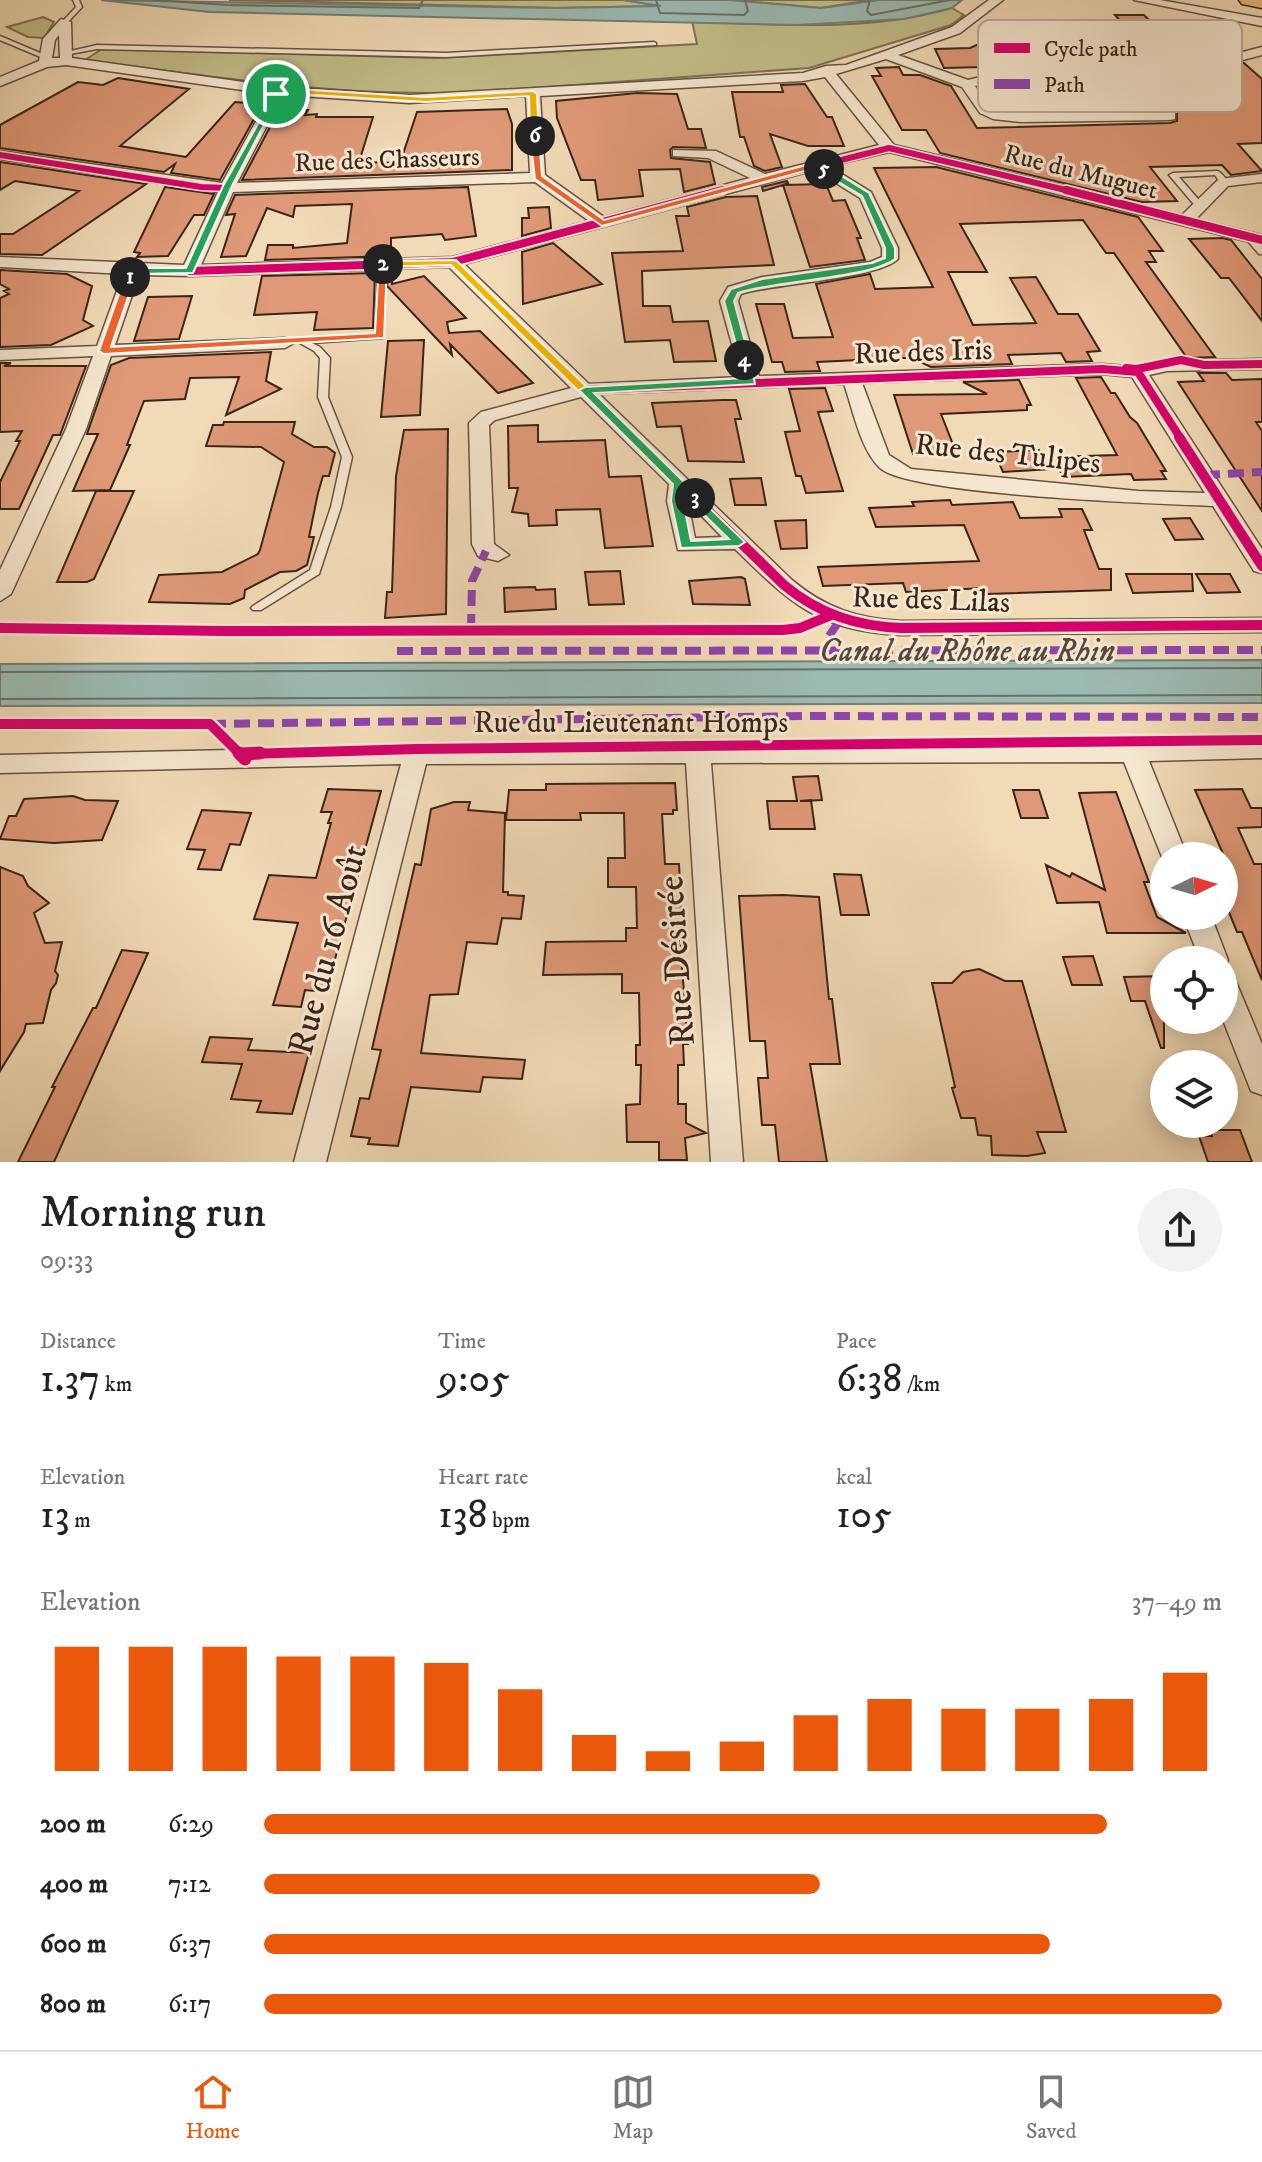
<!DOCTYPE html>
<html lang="en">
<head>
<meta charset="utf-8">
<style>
	body { margin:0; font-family:"IM FELL DW Pica",serif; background:#f2f2f2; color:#222; height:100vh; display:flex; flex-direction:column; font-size:30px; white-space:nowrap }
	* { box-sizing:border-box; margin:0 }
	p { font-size:26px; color:#767676 }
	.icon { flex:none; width:44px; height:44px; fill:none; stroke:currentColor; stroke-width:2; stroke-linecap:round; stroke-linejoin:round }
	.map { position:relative; height:1162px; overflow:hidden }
	.sheet { display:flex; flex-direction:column; background:#fff; flex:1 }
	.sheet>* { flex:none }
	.needle { width:52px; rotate:85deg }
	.buttons { position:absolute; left:1150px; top:842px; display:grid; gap:16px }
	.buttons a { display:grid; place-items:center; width:88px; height:88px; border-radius:50%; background:#fff; box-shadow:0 4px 20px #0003; font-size:40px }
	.pin { position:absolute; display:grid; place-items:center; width:68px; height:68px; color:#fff; margin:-34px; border:4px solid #fff; border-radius:50%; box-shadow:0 2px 8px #0007 }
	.km { position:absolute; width:40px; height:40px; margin:-20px; border-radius:50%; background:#222; color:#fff; font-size:22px; line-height:40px; text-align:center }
	.round { display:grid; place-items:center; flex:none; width:84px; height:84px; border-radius:42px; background:#f2f2f2 }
	.summary { display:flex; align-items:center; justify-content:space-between; height:136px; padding:0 40px }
	h1 { font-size:44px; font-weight:600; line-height:60px }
	.figures { display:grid; grid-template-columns:repeat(3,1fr); gap:12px; height:136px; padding:8px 40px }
	.figures div { display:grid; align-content:center }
	.figures b { font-size:40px; font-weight:600 }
	.figures small { font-size:22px; font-weight:400 }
	.figures p { font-size:22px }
	.chart { height:224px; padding:16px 40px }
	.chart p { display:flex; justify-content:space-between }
	.chart svg { width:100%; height:144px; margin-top:8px; stroke:#ea580c; stroke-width:6 }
	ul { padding:0 40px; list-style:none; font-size:26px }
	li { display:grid; grid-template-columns:128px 96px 1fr; align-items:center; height:60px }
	li i { height:20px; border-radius:10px; background:#ea580c }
	.tabs { display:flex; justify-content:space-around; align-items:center; height:112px; border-top:2px solid #e0e0e0; background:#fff; font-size:22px; color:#767676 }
	.tabs a { display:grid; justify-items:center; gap:4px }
	.tabs .on { color:#ea580c }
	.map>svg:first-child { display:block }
	.green { fill:#c2bd88; stroke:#7e7152; stroke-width:2 }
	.water { fill:#9bbab2; stroke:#747e76; stroke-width:2 }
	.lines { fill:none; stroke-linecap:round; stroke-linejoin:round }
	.shore { stroke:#6a7066; stroke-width:2 }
	.building { fill:#e09977; stroke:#39251b; stroke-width:2 }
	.lane-casing { stroke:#675242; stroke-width:3 }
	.street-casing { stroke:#675242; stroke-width:3 }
	.highway-casing { stroke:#39251b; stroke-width:3 }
	.lane { fill:#f6e7d0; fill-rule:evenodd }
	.street { fill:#f6e7d0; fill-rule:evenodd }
	.highway { fill:#e8bd7b; fill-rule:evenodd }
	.quiet { stroke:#8e44ad; stroke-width:8; stroke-dasharray:16 8; stroke-linecap:butt }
	.cycleway-far3-casing { stroke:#f6e7d0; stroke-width:9 }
	.cycleway-far2-casing { stroke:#f6e7d0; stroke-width:12 }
	.cycleway-far1-casing { stroke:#f6e7d0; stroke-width:15 }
	.cycleway-casing { stroke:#f6e7d0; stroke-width:18 }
	.cycleway-far3 { stroke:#d6006c; stroke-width:6 }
	.cycleway-far2 { stroke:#d6006c; stroke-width:8 }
	.cycleway-far1 { stroke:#d6006c; stroke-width:10 }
	.cycleway { stroke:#d6006c; stroke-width:13 }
	.split-1 { fill:#22a559; stroke:#fff; stroke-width:2 }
	.split-2 { fill:#f0652b; stroke:#fff; stroke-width:2 }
	.split-3 { fill:#f5b400; stroke:#fff; stroke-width:2 }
	.split-4 { fill:#22a559; stroke:#fff; stroke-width:2 }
	.split-5 { fill:#22a559; stroke:#fff; stroke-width:2 }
	.split-6 { fill:#f0652b; stroke:#fff; stroke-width:2 }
	.split-7 { fill:#f5b400; stroke:#fff; stroke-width:2 }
	.labels { text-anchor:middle; stroke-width:6; stroke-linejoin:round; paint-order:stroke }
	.far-street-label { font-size:26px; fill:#39251b; stroke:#f6e7d0 }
	.street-label { font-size:30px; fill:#39251b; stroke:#f6e7d0 }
	.water-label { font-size:32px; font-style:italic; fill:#524a41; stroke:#f6e7d0 }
	.near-street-label { font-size:36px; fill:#39251b; stroke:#f6e7d0 }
	.key { fill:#f6e7d0; stroke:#bdad9a; stroke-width:2 }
	.key-label { font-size:22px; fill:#39251b }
</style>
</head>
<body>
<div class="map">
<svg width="1262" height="1162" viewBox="0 0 1262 1162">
	<rect width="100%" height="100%" fill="#f1dab6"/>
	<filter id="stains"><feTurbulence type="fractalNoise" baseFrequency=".0025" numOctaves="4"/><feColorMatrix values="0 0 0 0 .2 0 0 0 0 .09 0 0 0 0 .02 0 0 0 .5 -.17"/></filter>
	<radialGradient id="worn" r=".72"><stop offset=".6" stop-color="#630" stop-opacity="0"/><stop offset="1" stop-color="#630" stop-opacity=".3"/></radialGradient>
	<!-- green -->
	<path class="green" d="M229,0H623L662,6L557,8Z
		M729,0H871L821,8Z
		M952,8L964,15L951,25L809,68L475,92C344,98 215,77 85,60L102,49L437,58L697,44L692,21C779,25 867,32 952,8Z
		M43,17L54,22L44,38L28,37L7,27Z"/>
	<!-- water -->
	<path class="water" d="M101,0L557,8L661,6L623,0H729L821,8L880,0H962L952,8L904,19L797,25L209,12Z
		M1262,660V703L0,706V664Z"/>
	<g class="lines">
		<!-- shore -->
		<path class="shore" d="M153,0L228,5L419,8L423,0
			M656,0L660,13L744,15L748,11L745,0
			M870,0L867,11L871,15L950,0
			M0,672L1262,668
			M0,699L1262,695"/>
	</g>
	<!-- building -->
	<path class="building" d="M1115,15H1144L1159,30L1207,28L1230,50L1147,52Z
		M1045,32L1063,54L989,72L984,67L944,68L935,49L970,48L981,43L1034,58L1015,33Z
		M1244,63L1262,79V143L1238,144L1262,171L1231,175L1222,165L1150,167L1177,201L1142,202L940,153L926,130H902L872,76H881L876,68L899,67L903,75H920L951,86L977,128L1170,123L1177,121V111L1016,108L998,84L1063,68Z
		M118,78L189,89L120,146L186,157L235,102L258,104L252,110H259L220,180L171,173L175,164L164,172L0,148V125L78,82L103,85Z
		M805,84L827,117H832L844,146H808L770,134L782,167L765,171L754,166L744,137H740L732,92H783L781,85Z
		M637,93L677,94L688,129H701L706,148L673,147L670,150L671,158L710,162L715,184L684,192L680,169L639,170L643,196L598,200L595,180H581L557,118L556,101Z
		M507,109L512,124V170L242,180L279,110H308L305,115L317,114L316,117H373L359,162L400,163L417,112Z
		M0,162L146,184L42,255L0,254V234H13L79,191L15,181L0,190Z
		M936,167L1138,217L1163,251H1149L1156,262H1146L1215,357L1187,358L1114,253H1106L1083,220L960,224L987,272H948L973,325L1036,323L1010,278L1036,277L1058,314H1078L1100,351L1087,352L1092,361L1066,362L1061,353L1008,355L1012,364L931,367L912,358H902L817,362L820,371L785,372L782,362H772L756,304H784L793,338L833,337L816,284L870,274L875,289L933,287L874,168Z
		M787,181L788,183L783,185L826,184L833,201L845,200L861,238H857L865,260L810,267L783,185L763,191L762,187Z
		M165,187L214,194L204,215H194L168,256L137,257L140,253L134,252Z
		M468,187L476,236L445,240L442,234L391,238V256L265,260L268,245H293V248L347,243L352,204L295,206L293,217L267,208L246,256L221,257L235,214L226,215L235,195Z
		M757,196L774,265L642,271L643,306H670L673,322L708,321L716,361L674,362L670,340L625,342L612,253L683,251L676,216H689L687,207L726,197Z
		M549,207L551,228L522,236V218H529L528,208Z
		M1222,238L1231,240L1262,279V321L1229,278H1221L1189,239Z
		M553,243L602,284L523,304L522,252Z
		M0,270L67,274L92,286L83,320L93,326L51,345L0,347V298L9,294L4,291L9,289L0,284Z
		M388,272H392V284L424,276L466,318L447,322L449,333L480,331L533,383L498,393L450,344L452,355L387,286Z
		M375,273L373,328L314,330L317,312L254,315L262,276Z
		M192,296L179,339L134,341L148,297Z
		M424,340L420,415L381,417L388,341Z
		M271,352L266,381L281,389L226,415L239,377L190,378L185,399L144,401L127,445H130L110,490L73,491L98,434H87L111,365L129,358Z
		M0,363H11L4,366H86L60,435H53L19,509H0V482L20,441H16L22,431L0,432Z
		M1198,373H1226L1232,380L1262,379V422H1256L1262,431V511L1178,382L1204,381Z
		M1101,377L1111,393H1115L1130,417L1137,423L1166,471H1161L1166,479L1134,480L1131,474L1063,477L1053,457L1117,455L1076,378Z
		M1019,380L1031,405H1027V410L941,414L956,452L913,454L894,395L987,394L963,382Z
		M825,388L833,411L818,412L843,491L806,493L801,476H796L785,432L800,431L789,389Z
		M723,400H736L741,419H735L744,462L688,461L681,426L657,427L652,403Z
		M224,422H295L292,434L314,447H327L335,453L329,476H323L318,493L309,537H314L307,565L296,571L280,572L245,590L244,598L230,604L149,602L159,575L222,572L258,554L260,550L284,462L261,447L206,446L213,425H223Z
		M538,425V442L605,440L609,477L641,476L653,546L605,548L600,509L556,510L557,525L529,526L528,514L512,512L518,488H509L508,426Z
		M448,429L446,614L385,618L387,592H392L396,476L404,430Z
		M1039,450L1050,469L1003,472L994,452Z
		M761,478L766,505H735L730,479Z
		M96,491H134L94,579L87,582H57Z
		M950,500L952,505L1013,502L1020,518L1062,517L1059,509H1082L1092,530H1084L1099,569H1111V590L987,594L985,588L906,592L903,583L823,586L818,567L979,561L964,525L876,527L869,508L914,506L912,502Z
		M1190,518L1203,539L1175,540L1163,519Z
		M806,520L807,548L781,549L775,521Z
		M620,571L624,604L589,605L585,572Z
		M1126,574H1192L1193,591L1133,593Z
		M1196,574H1230L1240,592L1207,593Z
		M741,577L745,579L750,605L693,604L689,581Z
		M535,587L536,590L555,589L556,609L505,612L504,588Z
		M818,776L822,800L800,801L811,800L815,829H770L767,801H797L793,777Z
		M675,783L677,810H673V814H662L665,864H679L682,927L679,929L688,1044H683L684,1065H678V1104H686V1123L706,1133L685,1138L687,1160H659V1142H627L626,1105L640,1104L641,1065H636V1045H640L639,993H622V974L543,975L546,942L626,941V928H637L636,887H608V858H625L624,813H580L581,820H506L509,790H546V784Z
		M328,789L381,791L326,992L305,990L301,1007L273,1005L298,923L254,919L269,875L316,878L331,823H328L332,812H321Z
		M1242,789L1251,808H1262V827L1238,828L1254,864H1262V980L1242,932H1237L1224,900V856L1195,790Z
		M1013,790H1039L1048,818H1021Z
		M1116,792L1149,882H1144L1157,917L1186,933H1107L1099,902L1057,903L1046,865L1070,877L1072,873L1105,890L1079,793Z
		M73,796L85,800L118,801L102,840L54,843L0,839L9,816H16L24,799Z
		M454,802H470L468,810L505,813L503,892H508V895L524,896L521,919L502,918L497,944L467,942L458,994L430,995L421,1053L525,1060L522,1079L483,1077L480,1092L411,1087L398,1146L368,1144L370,1138L351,1136L360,1098L369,1099L381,1050L372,1049L412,877L415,864L421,865L431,809Z
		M202,810L251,813L240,845L230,844L221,870L198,869L205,850L187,849Z
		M0,867L23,876L28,886L49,903L34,913L45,943L62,942L55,971L58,975L56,983L51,990L43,1023L26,1024L24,1032L0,1071Z
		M834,874L861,875L869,915H841Z
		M783,895L819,897L829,999H832L840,1064H810L827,1162H779L775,1125H762L758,1078H768L765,1041H750L739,896Z
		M122,950L148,953L54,1162H18L55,1087H52L93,1008H96Z
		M1093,956L1102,985H1072L1063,957Z
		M979,969L1005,981H1022L1066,1132H1037L1045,1153L1027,1156L992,1155L991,1136L978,1135L975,1118H961L952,1088L955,1087L932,983H952L963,972Z
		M1164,976V1048H1161L1145,1001H1131L1124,977Z
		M210,1037L252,1039L248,1050L309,1053L292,1114L257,1112L261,1101L231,1099L242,1064L202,1062Z
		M1211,1130H1240L1252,1162H1208L1199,1136H1212Z"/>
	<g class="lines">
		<defs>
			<path id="lane" d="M73,0H79L82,7L67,23H63V21L76,7Z
				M0,36L47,56L48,57L43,58L0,40Z
				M654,42L656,43V45L446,57L97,49L65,55L62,53L97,45L446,53Z
				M1217,171C1221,172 1228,180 1227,184H1221L1215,175L1179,177L1204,206L1200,208H1197L1169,175L1173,173Z
				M1246,235H1252L1262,247V254H1259L1246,239Z
				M378,262H384L385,264L383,338L312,343L320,347L330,358L328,397L352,457L341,507L319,574L261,610H253L251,608L253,606L310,570L331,507L342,457L318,397L320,358L314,351L298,342L305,338L376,334Z"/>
			<path id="street" d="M989,0H1003L960,33L898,55L968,80L1063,57L1239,53L1262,47V55L1239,61L1063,65L975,86L990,107L997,111L1175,113V119L1170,120L1021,122L993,119L980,113L962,87L886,59L836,74L894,145L1182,215L1219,179L1262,174V182L1228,186L1196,219L1262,235V245L889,152L829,166L871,192L898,248V259C878,279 776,283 741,294L738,301L759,376L1102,364L1138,367L1167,361L1262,359V369L1167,371L1149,375L1262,549V573L1254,571L1213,506C1161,504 909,495 880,468C860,449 853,409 844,384L599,394L792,580C825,608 858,619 901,621L1262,618V632L901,635C819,631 791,604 735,549L678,550L667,501L669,484L581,397L495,420L489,425L494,544L509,555L498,561L478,556L472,544L469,423L481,412L571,388L449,267L190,276L139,275L115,345L285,338L294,343L285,348L111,356L86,429L11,594L0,601V570L66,429L93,356L0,360V350L97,346L123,274L0,267V257L184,265L218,192L0,159V151L222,183L271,94L66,65L47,67L0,86V77L39,61L43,39L61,19L71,22L72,58L279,87L409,95L803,73L826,66L846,65L952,27ZM59,35L60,58H52L55,40ZM825,77L879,145L765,174L716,151L673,150V156L708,158L750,178L604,217L545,175L540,96L803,81ZM283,95L409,103L526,96L530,173L237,183ZM815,170L860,198L882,248V257L870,262L762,277L728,287L720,301L741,377L589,384L464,264ZM535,182L589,221L453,257L201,265L233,192ZM1102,374L1132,377L1205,493L1138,491L911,469L889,455L862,383ZM688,502L722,537L695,538Z
				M1134,0H1160L1262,18V26Z
				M1262,740V758L1149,761L1187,856H1164V862L1124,762L711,763L743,1162H711L686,763L426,764L326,1162H294L401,764L0,773V755L416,746L1133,744Z
				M1183,916H1211L1228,960L1224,968V960H1200Z
				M1224,973L1234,977L1262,1044V1095L1251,1091L1223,1020Z"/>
			<path id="highway" d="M1239,0H1262V8L1242,4Z"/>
		</defs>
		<!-- lane casing -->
		<use href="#lane" class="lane-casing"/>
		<!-- street casing -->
		<use href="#street" class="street-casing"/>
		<!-- highway casing -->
		<use href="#highway" class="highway-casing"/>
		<!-- lane -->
		<use href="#lane" class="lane"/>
		<!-- street -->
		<use href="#street" class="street"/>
		<!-- highway -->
		<use href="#highway" class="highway"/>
		<!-- quiet -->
		<path class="quiet" d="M1204,475L1262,472
			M471,630L472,581L486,551
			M829,636L840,620
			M397,651L1262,650
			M210,724L811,716L1262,717"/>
		<defs>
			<path id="cycleway-far3" d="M0,155L201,187L227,188L225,192
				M714,192L889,148L1074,192"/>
			<path id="cycleway-far2" d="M226,190L190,271L453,262L722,190
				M1066,190L1262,240
				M453,262L634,439
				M1126,368L1137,369L1181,360L1204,365L1262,364
				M585,390L1102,369L1138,372L1181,439"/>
			<path id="cycleway-far1" d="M632,437L784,585C819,614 856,626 901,628L1262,625
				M1179,437L1262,566
				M0,628L224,631L783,630L800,628L829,616
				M0,724H210L241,755
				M241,754L417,749L1262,740"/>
			<path id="cycleway" d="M239,753L245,759
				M241,754L260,753"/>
		</defs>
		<!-- cycleway-far3 casing -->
		<use href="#cycleway-far3" class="cycleway-far3-casing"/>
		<!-- cycleway-far2 casing -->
		<use href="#cycleway-far2" class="cycleway-far2-casing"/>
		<!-- cycleway-far1 casing -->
		<use href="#cycleway-far1" class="cycleway-far1-casing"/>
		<!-- cycleway casing -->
		<use href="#cycleway" class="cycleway-casing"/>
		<!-- cycleway-far3 -->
		<use href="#cycleway-far3" class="cycleway-far3"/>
		<!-- cycleway-far2 -->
		<use href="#cycleway-far2" class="cycleway-far2"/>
		<!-- cycleway-far1 -->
		<use href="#cycleway-far1" class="cycleway-far1"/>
		<!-- cycleway -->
		<use href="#cycleway" class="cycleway"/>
	</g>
	<!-- split-1 -->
	<path class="split-1" d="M276,92L280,94L232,186L193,273L136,274L133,279H126L127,271L132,268H186L223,186Z"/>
	<!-- split-2 -->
	<path class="split-2" d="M379,262L387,264L384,338L104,354L99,351L125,277L130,274L135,277L111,347L375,333Z"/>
	<!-- split-3 -->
	<path class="split-3" d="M456,260L699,496V501H690L451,265L383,267L378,264L383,261Z"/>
	<!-- split-4 -->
	<path class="split-4" d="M744,357L750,360L755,384L594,393L685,483L683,501L691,541L729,539L690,501L689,498L695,494L745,542L739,546L681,548L671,501L673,484L579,390L585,387L744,378L739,360Z"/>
	<!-- split-5 -->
	<path class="split-5" d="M820,167H827L869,193L895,248V259C867,279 778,280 738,293L734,301L750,360L741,362L724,301L731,289L762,279L872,263L885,258V248L862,196L820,171Z"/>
	<!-- split-6 -->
	<path class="split-6" d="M535,134L539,136L542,176L604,220L817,162L828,169L824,171L816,168L602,226L535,179L530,136Z"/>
	<!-- split-7 -->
	<path class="split-7" d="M279,88L426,97L533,91L537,94L539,136L535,139L530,136L529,96L426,102L281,93L273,96Z"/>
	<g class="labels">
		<!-- far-street labels -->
		<g class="far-street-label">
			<text transform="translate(387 159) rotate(-2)" y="9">Rue des Chasseurs</text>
			<text transform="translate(1081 171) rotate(14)" y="9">Rue du Muguet</text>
		</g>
		<!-- street labels -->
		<g class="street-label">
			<text transform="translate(923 351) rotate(-2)" y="10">Rue des Iris</text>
			<text transform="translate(1008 453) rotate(6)" y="10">Rue des Tulipes</text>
			<text transform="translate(931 599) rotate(2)" y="10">Rue des Lilas</text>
			<text x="631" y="732">Rue du Lieutenant Homps</text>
		</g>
		<!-- water labels -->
		<g class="water-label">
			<text x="967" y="661">Canal du Rhône au Rhin</text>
		</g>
		<!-- near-street labels -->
		<g class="near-street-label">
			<text transform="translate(326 949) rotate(-75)" y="13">Rue du 16 Août</text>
			<text transform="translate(675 961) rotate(-94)" y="13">Rue Désirée</text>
		</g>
	</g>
	<!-- legend -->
	<rect x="978" y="20" width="264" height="92" rx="12" class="key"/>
	<rect x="994" y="43" width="36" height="10" fill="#d6006c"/>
	<rect x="994" y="79" width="36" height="10" fill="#8e44ad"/>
	<g class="key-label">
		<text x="1044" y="56">Cycle path</text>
		<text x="1044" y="92">Path</text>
	</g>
	<rect width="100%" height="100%" filter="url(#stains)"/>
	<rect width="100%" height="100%" fill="url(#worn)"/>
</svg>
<div class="buttons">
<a><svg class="needle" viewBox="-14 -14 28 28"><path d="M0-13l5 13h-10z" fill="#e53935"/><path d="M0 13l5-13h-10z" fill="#767676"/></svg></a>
<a><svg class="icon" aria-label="locate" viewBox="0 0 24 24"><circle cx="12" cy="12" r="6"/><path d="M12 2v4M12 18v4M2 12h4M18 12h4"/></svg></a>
<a><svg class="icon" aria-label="layers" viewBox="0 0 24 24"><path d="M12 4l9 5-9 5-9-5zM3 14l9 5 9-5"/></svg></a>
</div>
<div class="pin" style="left:276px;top:94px;background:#1e9e55"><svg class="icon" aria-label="arrive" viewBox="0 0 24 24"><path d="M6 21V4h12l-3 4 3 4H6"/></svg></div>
<b class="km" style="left:130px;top:277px">1</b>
<b class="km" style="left:383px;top:264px">2</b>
<b class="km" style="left:695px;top:498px">3</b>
<b class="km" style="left:744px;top:360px">4</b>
<b class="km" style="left:824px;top:169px">5</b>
<b class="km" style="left:535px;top:136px">6</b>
</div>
<section class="sheet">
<div class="summary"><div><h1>Morning run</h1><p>09:33</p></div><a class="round"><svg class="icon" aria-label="share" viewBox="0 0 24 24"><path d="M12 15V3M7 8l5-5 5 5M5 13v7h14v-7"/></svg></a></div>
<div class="figures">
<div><p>Distance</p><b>1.37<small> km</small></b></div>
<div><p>Time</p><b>9:05</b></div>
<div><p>Pace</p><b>6:38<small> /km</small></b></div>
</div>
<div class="figures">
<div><p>Elevation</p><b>13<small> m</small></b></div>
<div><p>Heart rate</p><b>138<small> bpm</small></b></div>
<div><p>kcal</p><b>105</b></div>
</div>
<div class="chart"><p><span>Elevation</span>37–49 m</p>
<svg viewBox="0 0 160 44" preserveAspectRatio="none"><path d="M5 44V6M15 44V6M25 44V6M35 44V9M45 44V9M55 44V11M65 44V19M75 44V33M85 44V38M95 44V35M105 44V27M115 44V22M125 44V25M135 44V25M145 44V22M155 44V14"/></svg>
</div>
<ul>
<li><b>200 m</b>6:29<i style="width:88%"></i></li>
<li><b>400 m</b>7:12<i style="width:58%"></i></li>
<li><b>600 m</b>6:37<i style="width:82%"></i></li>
<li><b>800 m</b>6:17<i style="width:100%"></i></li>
</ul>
</section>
<nav class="tabs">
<a class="on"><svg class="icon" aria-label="home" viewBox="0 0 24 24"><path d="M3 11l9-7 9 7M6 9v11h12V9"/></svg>Home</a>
<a><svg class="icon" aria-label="map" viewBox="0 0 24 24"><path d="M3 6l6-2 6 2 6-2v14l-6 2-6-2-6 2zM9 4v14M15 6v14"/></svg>Map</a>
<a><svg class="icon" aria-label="saved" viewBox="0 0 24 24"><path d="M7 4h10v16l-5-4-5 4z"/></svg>Saved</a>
</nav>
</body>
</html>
